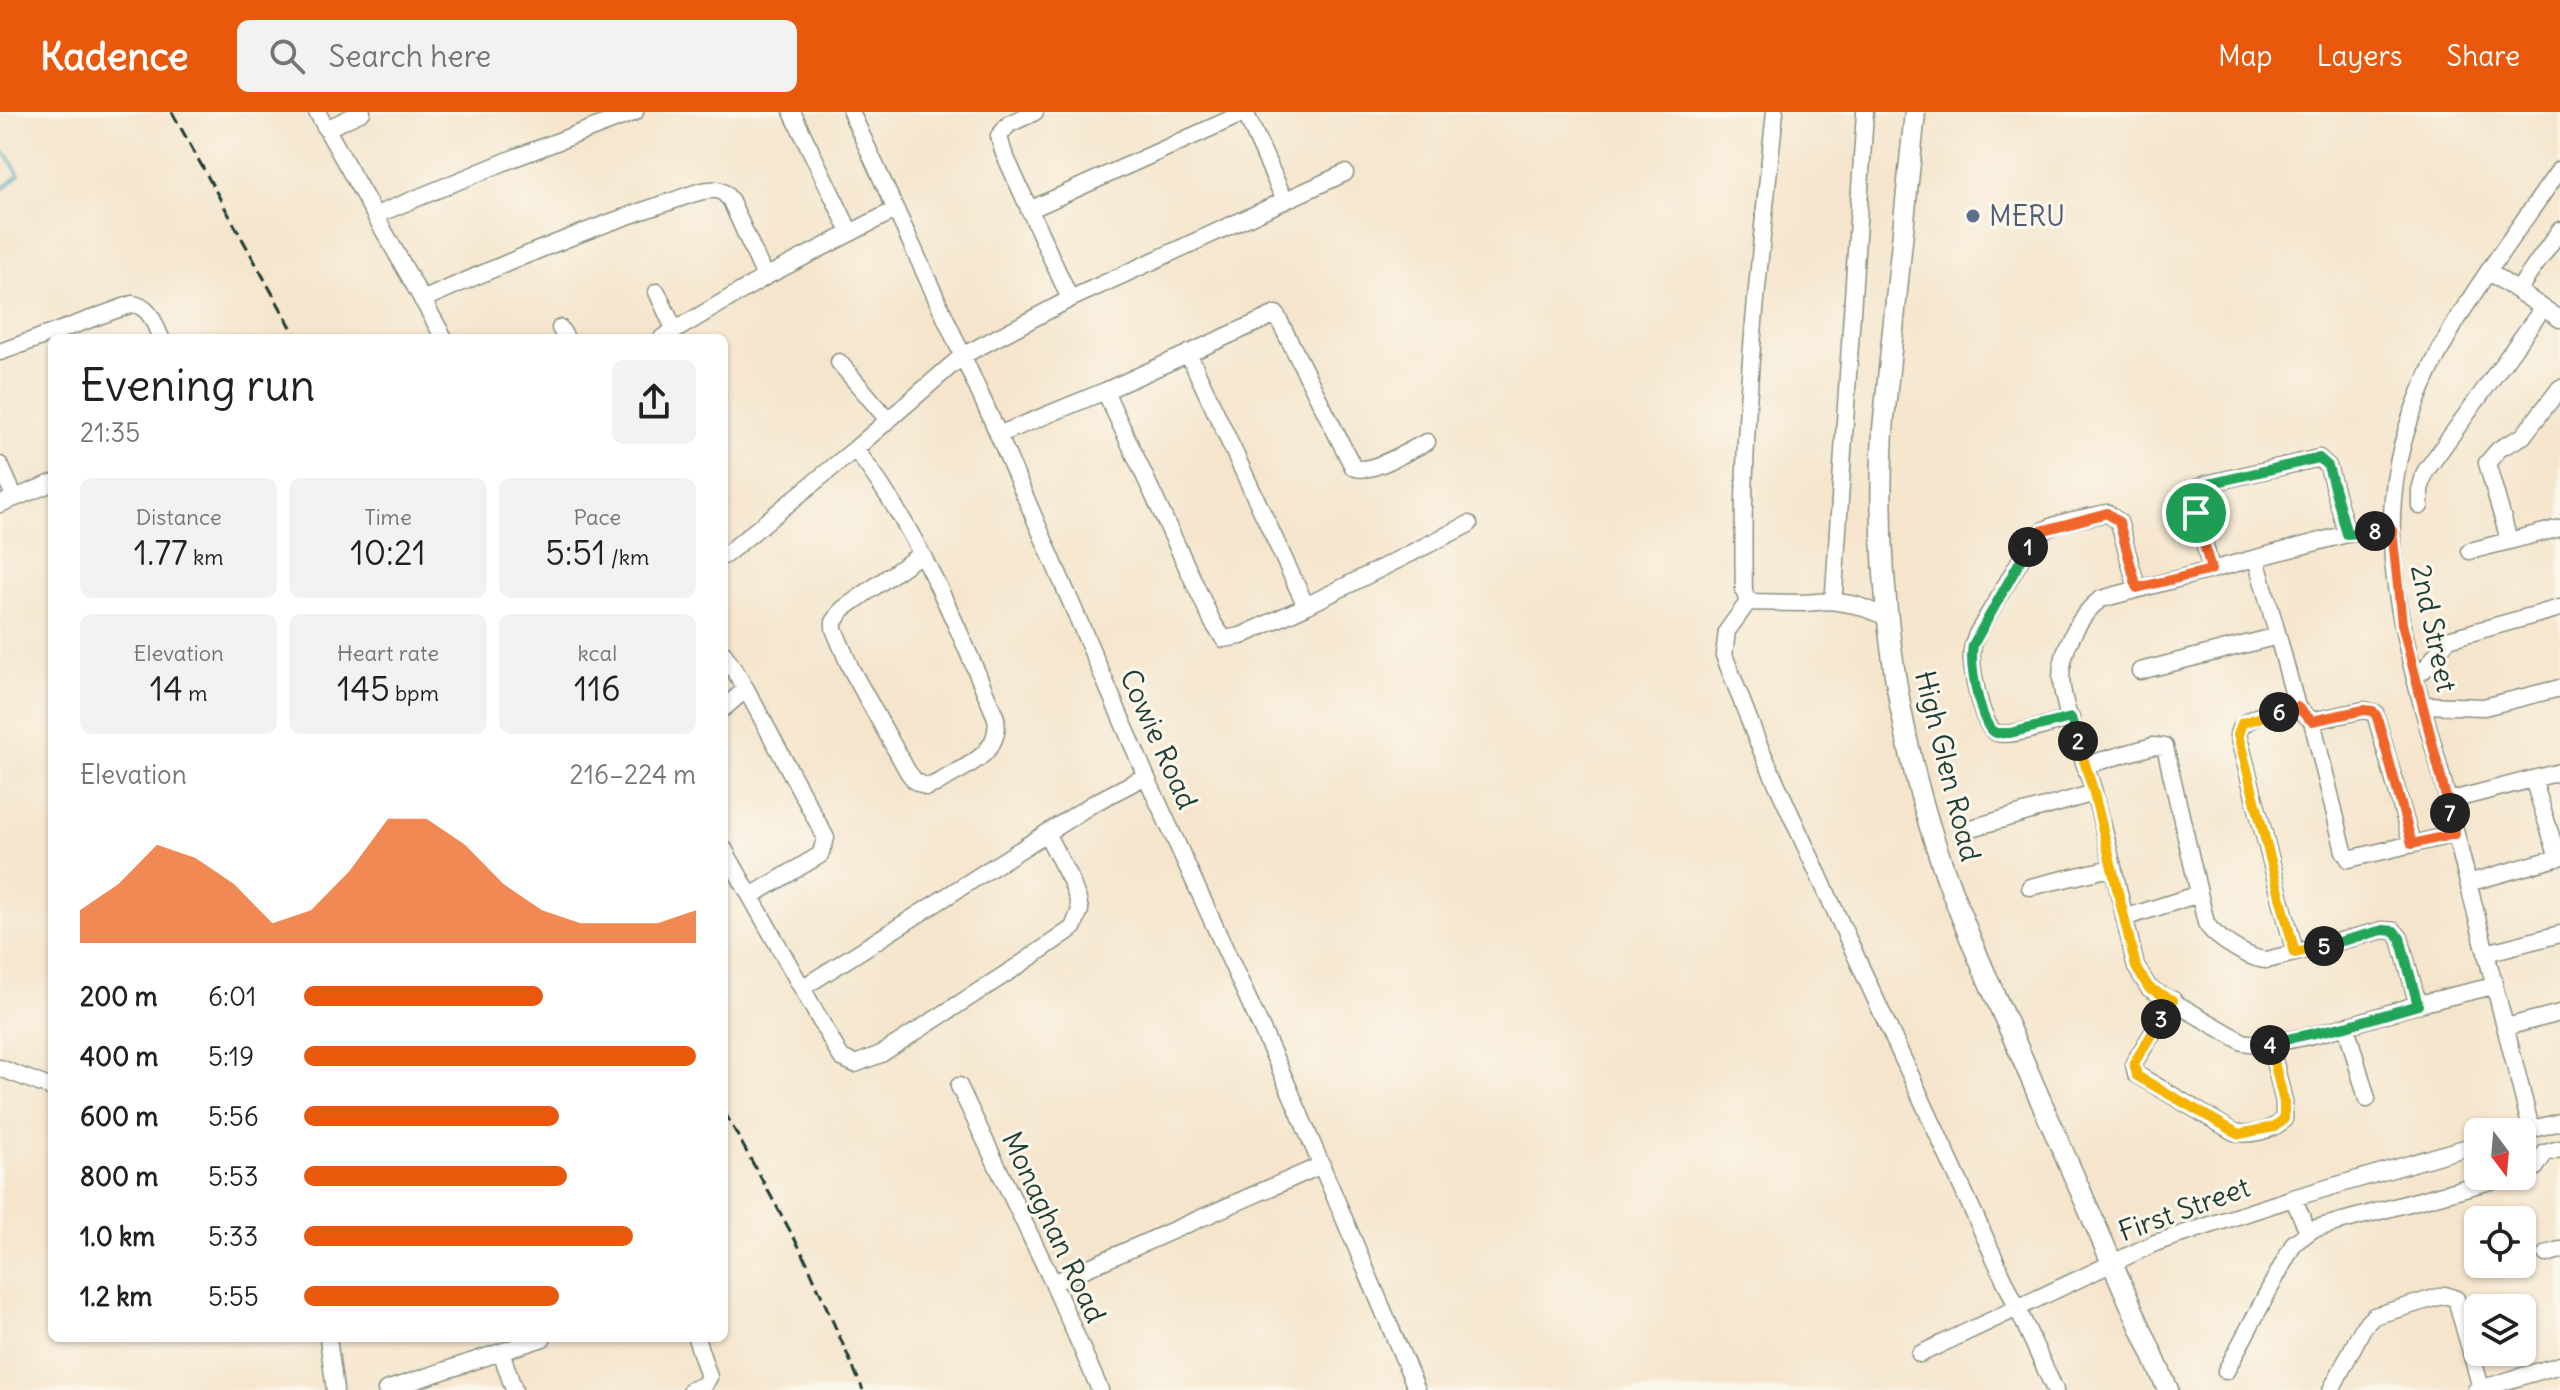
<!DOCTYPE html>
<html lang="en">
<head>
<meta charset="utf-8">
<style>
	body { margin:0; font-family:Delius,sans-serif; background:#f2f2f2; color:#202124; height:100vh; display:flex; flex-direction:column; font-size:30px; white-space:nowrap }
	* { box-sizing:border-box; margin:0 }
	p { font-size:26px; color:#757577 }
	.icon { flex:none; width:44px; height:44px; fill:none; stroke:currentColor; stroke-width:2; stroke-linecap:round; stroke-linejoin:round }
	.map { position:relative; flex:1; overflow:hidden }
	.side { position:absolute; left:48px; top:222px; width:680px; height:1008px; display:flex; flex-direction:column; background:#fff; border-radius:12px; box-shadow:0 2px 6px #0004 }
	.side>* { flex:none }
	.needle { width:52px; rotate:164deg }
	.controls { position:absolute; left:2464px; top:1006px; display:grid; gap:16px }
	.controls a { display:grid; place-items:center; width:72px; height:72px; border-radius:12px; background:#fff; box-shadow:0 2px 6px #0004; font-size:40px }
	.pin { position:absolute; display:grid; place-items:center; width:68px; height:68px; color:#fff; margin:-34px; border:4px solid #fff; border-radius:50%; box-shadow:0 2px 8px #0007 }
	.km { position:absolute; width:40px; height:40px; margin:-20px; border-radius:50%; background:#222; color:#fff; font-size:22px; line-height:40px; text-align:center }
	.round { display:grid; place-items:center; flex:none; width:84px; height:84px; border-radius:12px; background:#f2f2f2 }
	.head { display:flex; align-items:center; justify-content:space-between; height:136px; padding:0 32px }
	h1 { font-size:44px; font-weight:600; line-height:60px }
	.figures { display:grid; grid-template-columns:repeat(3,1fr); gap:12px; height:136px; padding:8px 32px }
	.figures div { display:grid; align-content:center; border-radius:12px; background:#f2f2f2; text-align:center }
	.figures b { font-size:34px; font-weight:600 }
	.figures small { font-size:22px; font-weight:400 }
	.figures p { font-size:22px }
	.chart { height:224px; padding:16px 32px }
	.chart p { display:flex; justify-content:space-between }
	.chart svg { width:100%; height:144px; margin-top:8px; fill:#ea580c; opacity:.7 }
	ul { padding:0 32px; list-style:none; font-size:26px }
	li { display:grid; grid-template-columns:128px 96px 1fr; align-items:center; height:60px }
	li i { height:20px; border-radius:10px; background:#ea580c }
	header { display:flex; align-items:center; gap:48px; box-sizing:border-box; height:112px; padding:0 40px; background:#ea580c; color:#fff }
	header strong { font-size:38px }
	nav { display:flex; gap:44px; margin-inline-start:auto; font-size:28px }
	.search { width:560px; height:72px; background:#f2f2f2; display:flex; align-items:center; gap:20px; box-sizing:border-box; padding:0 28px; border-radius:12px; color:#757577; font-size:30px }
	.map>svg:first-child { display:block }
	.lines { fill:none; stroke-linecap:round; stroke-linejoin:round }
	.stream { stroke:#46adc5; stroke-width:3 }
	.minor-casing { stroke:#8a9180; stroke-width:19 }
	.major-casing { stroke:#8a9180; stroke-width:23 }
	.minor { stroke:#fff; stroke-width:16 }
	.major { stroke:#fff; stroke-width:20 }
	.rail { stroke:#1f3d34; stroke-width:3; stroke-dasharray:12 6; stroke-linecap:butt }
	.split-1-casing { stroke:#fff; stroke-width:16 }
	.split-2-casing { stroke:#fff; stroke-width:16 }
	.split-3-casing { stroke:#fff; stroke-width:16 }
	.split-4-casing { stroke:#fff; stroke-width:16 }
	.split-5-casing { stroke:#fff; stroke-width:16 }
	.split-6-casing { stroke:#fff; stroke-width:16 }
	.split-7-casing { stroke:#fff; stroke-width:16 }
	.split-8-casing { stroke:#fff; stroke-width:16 }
	.split-9-casing { stroke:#fff; stroke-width:16 }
	.split-1 { stroke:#f0652b; stroke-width:10 }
	.split-2 { stroke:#22a559; stroke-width:10 }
	.split-3 { stroke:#f5b400; stroke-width:10 }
	.split-4 { stroke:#f5b400; stroke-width:10 }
	.split-5 { stroke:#22a559; stroke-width:10 }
	.split-6 { stroke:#f5b400; stroke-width:10 }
	.split-7 { stroke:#f0652b; stroke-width:10 }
	.split-8 { stroke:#f0652b; stroke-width:10 }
	.split-9 { stroke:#22a559; stroke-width:10 }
	.service-dot { fill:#5c6f8a; stroke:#fbf7ec; stroke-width:3 }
	.labels { text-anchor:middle; stroke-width:6; stroke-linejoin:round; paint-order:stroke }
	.service-label { font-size:28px; fill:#4e5e75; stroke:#fbf7ec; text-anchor:start }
	.street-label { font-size:28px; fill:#1f3d34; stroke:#fbf7ec }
</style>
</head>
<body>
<header>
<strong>Kadence</strong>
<div class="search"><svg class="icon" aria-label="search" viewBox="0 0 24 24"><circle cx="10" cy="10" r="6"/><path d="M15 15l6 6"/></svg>Search here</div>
<nav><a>Map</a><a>Layers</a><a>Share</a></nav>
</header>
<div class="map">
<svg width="2560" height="1278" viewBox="0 0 2560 1278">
	<rect width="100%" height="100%" fill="#fbf7ec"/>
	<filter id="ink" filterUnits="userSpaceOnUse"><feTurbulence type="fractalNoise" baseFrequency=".0125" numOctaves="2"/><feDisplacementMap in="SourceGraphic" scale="16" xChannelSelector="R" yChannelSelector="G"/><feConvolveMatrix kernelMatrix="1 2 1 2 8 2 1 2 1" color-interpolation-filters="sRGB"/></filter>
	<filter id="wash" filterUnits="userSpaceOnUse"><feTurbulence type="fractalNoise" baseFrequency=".006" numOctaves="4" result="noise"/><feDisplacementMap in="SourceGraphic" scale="32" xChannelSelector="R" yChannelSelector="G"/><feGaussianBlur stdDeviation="1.8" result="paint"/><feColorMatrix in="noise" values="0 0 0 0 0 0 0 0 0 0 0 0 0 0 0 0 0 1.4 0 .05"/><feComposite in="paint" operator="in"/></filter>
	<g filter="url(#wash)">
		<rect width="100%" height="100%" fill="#f5e5cc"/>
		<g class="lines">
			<!-- stream -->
			<path class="stream" d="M0,38L8,44L19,63L0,79"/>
		</g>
	</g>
	<g filter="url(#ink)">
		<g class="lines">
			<defs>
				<path id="minor" d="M317,0L444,226
					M792,0L850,120
					M851,0L992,308L1146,664L1286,970L1417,1278
					M1035,0L1009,12L999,24L1003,39L1070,187
					M1245,0L1285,89
					M326,17L362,0
					M1029,98L1246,0
					M376,103L514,46L635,0
					M2489,160L2560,207
					M2518,178L2560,118
					M657,180L675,219
					M422,188C503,152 585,117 669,90C683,86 702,76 717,78C724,79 727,84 731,89L765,165
					M560,216L566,226
					M662,226L765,165L895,98
					M0,240L132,192C150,194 154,211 161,226
					M1188,241L1306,494
					M839,250L888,308
					M1105,279L1213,511L1224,527L1241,524L1306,494L1469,412
					M998,323L1105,279L1276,202L1353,355C1369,364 1409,338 1427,330
					M855,337C917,417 957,512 996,606C1002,643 962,656 935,672L927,675L915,669L908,660L851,557L834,517V510L843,497L921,442
					M0,353L15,386
					M0,392L52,371
					M2420,394V378L2425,360L2543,196
					M2392,418L2347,422L2101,487C2079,502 2061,540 2061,566C2062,594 2084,648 2093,677C2110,736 2122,796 2136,855L2149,876L2243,930C2279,939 2377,904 2416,893C2442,886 2468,880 2494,874
					M2509,428L2487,351L2499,337L2523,324L2560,276
					M2470,439L2560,416
					M724,444L855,337L962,244L1070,187L1345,61
					M2256,447L2278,524
					M2211,458L2193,385L2196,377L2206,372L2319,346L2328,354L2347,422
					M1831,489L1834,480L1865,0
					M1748,490L1727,519L1724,543L1758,631L2055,1278
					M1748,490L1744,479C1740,319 1758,159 1775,0
					M1748,490L1803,491L1831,489L1856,493L1887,505
					M724,542L746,577L826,726L820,743L751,784
					M2140,559L2278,524L2297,595C2279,600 2241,602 2238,623L2295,841
					M2415,563L2425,557L2448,527L2560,496
					M2423,593L2484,595L2560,576
					M2297,595L2312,609L2344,739L2349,747L2455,722
					M724,596L746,577
					M2071,606C2054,611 2014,625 1997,621C1982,618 1970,555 1972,540C1972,534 1975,528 1977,522L2031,430C2046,409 2083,407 2107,401L2119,410L2137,476
					M2312,609L2364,598L2375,601L2412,732
					M2086,653L2153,634L2165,635L2206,811C2214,825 2250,848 2267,848L2383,818L2394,819L2400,826L2418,893
					M2533,667L2558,746
					M2448,689L2560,660
					M1968,717L2094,681
					M724,737L802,876L1094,691L1146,664
					M2468,771L2560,745
					M2030,775L2111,756
					M2124,806L2199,782
					M2486,841L2560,822
					M802,876L838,940L842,946L855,952L881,942L1018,854L1073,816L1080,798L1078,788L1071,769L1046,721
					M2173,888L2134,951L2136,962L2234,1020C2248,1024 2274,1019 2284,1007V990L2270,931
					M2346,914L2367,987
					M2506,915L2560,901
					M0,956L52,976
					M959,974L1053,1171L1100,1278
					M2531,1017C2504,907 2474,799 2448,689C2420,574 2370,453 2402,334C2429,230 2500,144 2560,57
					M2522,1020L2560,1010
					M2522,1060L2535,1056L2545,1041L2560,1037
					M2293,1086L2308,1119
					M2546,1142L2560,1138
					M1053,1171L1322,1053
					M328,1226L335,1278
					M501,1240L514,1278
					M1920,1242L2155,1131L2293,1086L2478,1032
					M2226,1259L2294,1131L2313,1117L2509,1064
					M386,1278L543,1226
					M691,1278L704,1273L709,1265L696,1226
					M2331,1278L2364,1214L2374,1204L2445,1183L2456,1187L2481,1276
					M2476,1278L2560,1253"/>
				<path id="major" d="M1915,0L1883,317C1876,458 1892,602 1937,737C1964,820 2002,898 2036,978C2079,1078 2123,1178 2168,1278"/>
			</defs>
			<!-- minor casing -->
			<use href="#minor" class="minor-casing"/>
			<!-- major casing -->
			<use href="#major" class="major-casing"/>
			<!-- minor -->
			<use href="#minor" class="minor"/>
			<!-- major -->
			<use href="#major" class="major"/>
			<!-- rail -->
			<path class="rail" d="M172,0L297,226
				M724,999L804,1144L863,1278"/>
		</g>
	</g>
	<g class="lines" filter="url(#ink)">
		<defs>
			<path id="split-1" d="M2028,435L2041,419L2107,401L2119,410L2137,476L2211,458L2196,401"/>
			<path id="split-2" d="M2028,435L1973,533C1969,553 1979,602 1991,618L1996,621H2010L2071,606L2078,629"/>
			<path id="split-3" d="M2078,629L2094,681L2136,855L2149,876L2173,888L2161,907"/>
			<path id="split-4" d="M2161,907L2134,951L2137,964L2239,1022L2274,1015L2284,1007V990L2270,933"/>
			<path id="split-5" d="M2270,933V931L2346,914L2418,893L2400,826L2394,819L2383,818L2324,834"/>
			<path id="split-6" d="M2279,600L2242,611L2238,623L2295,841L2324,834"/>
			<path id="split-7" d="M2279,600L2297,595L2312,609L2364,598L2373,599L2377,605L2412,732L2455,722L2450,701"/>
			<path id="split-8" d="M2375,419L2392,418L2402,512L2450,701"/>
			<path id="split-9" d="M2196,401L2193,385L2200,374L2319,346L2328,354L2347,422L2375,419"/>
		</defs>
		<!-- split-1 casing -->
		<use href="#split-1" class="split-1-casing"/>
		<!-- split-2 casing -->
		<use href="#split-2" class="split-2-casing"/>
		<!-- split-3 casing -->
		<use href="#split-3" class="split-3-casing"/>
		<!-- split-4 casing -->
		<use href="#split-4" class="split-4-casing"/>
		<!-- split-5 casing -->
		<use href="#split-5" class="split-5-casing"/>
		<!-- split-6 casing -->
		<use href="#split-6" class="split-6-casing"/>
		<!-- split-7 casing -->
		<use href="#split-7" class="split-7-casing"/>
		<!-- split-8 casing -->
		<use href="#split-8" class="split-8-casing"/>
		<!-- split-9 casing -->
		<use href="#split-9" class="split-9-casing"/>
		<!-- split-1 -->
		<use href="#split-1" class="split-1"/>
		<!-- split-2 -->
		<use href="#split-2" class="split-2"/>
		<!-- split-3 -->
		<use href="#split-3" class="split-3"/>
		<!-- split-4 -->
		<use href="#split-4" class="split-4"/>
		<!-- split-5 -->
		<use href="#split-5" class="split-5"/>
		<!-- split-6 -->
		<use href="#split-6" class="split-6"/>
		<!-- split-7 -->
		<use href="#split-7" class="split-7"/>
		<!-- split-8 -->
		<use href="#split-8" class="split-8"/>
		<!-- split-9 -->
		<use href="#split-9" class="split-9"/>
	</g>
	<!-- markers -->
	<circle class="service-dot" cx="1973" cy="104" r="8"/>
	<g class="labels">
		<!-- service labels -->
		<g class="service-label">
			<text x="1989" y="114">MERU</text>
		</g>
		<!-- street labels -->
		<g class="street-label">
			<text transform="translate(2434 516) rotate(78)" y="10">2nd Street</text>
			<text transform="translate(1159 627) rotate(66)" y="10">Cowie Road</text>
			<text transform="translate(1948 654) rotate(76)" y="10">High Glen Road</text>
			<text transform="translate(2184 1097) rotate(-20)" y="10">First Street</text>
			<text transform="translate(1054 1115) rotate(65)" y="10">Monaghan Road</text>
		</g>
	</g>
</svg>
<div class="controls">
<a><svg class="needle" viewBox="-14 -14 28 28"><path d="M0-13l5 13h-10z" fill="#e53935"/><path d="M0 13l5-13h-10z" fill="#757577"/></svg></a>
<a><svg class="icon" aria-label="locate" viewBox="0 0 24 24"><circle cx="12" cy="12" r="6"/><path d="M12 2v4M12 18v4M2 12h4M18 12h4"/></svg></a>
<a><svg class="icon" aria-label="layers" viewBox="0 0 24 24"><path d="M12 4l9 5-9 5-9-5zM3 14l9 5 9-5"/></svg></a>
</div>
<div class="pin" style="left:2196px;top:401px;background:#1e9e55"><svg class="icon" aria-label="arrive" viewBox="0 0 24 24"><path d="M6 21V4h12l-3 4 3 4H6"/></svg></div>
<b class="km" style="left:2028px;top:435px">1</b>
<b class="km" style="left:2078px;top:629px">2</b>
<b class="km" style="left:2161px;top:907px">3</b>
<b class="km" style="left:2270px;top:933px">4</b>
<b class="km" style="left:2324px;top:834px">5</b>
<b class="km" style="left:2279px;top:600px">6</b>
<b class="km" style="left:2450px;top:701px">7</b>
<b class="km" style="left:2375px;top:419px">8</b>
<section class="side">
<div class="head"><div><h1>Evening run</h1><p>21:35</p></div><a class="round"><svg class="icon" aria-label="share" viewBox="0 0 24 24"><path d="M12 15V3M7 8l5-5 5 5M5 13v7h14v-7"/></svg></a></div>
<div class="figures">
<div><p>Distance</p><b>1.77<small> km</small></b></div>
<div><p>Time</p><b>10:21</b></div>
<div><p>Pace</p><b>5:51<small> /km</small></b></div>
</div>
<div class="figures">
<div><p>Elevation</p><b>14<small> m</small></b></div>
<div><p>Heart rate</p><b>145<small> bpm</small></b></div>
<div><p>kcal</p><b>116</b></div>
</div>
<div class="chart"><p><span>Elevation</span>216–224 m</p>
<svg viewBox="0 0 160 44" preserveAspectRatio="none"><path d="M0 44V34L10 26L20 14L30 18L40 26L50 38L60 34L70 22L80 6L90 6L100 14L110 26L120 34L130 38L140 38L150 38L160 34V44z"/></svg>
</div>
<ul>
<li><b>200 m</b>6:01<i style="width:61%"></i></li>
<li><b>400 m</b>5:19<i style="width:100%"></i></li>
<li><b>600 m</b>5:56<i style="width:65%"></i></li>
<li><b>800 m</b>5:53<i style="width:67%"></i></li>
<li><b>1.0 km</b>5:33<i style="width:84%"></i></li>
<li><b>1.2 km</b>5:55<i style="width:65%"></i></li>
</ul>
</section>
</div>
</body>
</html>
